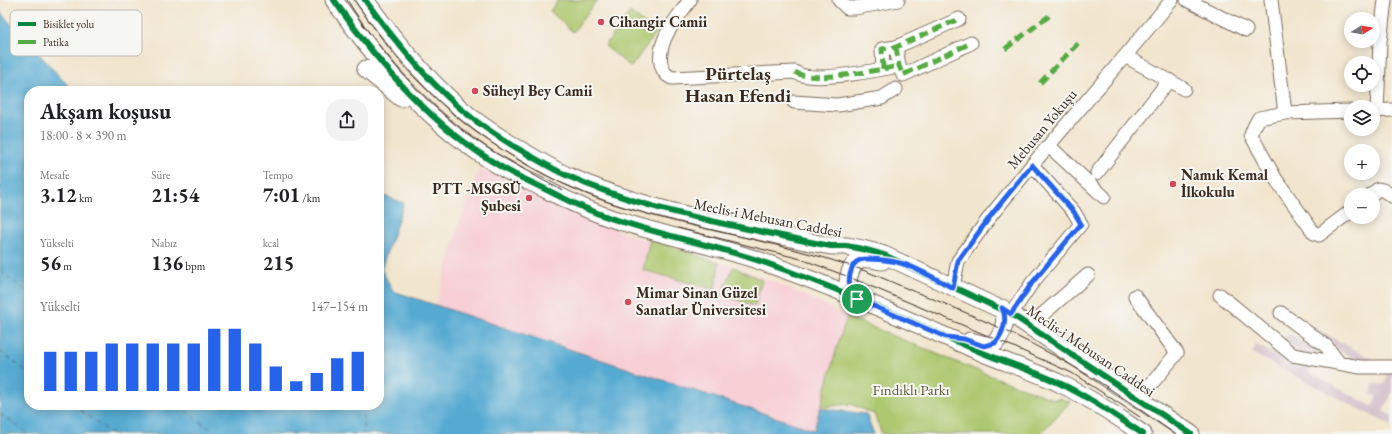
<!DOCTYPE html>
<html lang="tr">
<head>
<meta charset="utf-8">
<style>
	body { margin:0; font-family:"EB Garamond",serif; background:#f2f2f2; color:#202124; height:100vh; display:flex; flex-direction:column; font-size:15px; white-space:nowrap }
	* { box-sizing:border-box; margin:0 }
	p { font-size:13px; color:#757577 }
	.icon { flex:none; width:22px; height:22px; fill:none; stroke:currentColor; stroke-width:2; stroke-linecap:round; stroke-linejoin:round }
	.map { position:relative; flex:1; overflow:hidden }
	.drawer { position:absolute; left:24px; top:86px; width:360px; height:324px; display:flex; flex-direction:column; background:#fff; border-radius:16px; box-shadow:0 2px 10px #0003 }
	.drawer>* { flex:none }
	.needle { width:26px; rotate:79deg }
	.tools { position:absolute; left:1344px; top:12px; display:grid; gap:8px }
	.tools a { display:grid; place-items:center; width:36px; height:36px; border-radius:50%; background:#fff; box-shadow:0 2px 10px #0003; font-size:20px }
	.pin { position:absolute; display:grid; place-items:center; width:34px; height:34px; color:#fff; margin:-17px; border:2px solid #fff; border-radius:50%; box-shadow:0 1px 4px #0007 }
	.round { display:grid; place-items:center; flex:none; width:42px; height:42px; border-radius:16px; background:#f2f2f2 }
	.headline { display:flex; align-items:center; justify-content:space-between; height:68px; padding:0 16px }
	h1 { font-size:22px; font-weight:700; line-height:30px }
	.stats { display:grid; grid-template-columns:repeat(3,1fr); gap:6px; height:68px; padding:4px 16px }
	.stats div { display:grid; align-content:center }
	.stats b { font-size:20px; font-weight:700 }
	.stats small { font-size:11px; font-weight:400 }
	.stats p { font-size:11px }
	.chart { height:112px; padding:8px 16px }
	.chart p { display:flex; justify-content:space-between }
	.chart svg { width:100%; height:72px; margin-top:4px; stroke:#2563eb; stroke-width:6 }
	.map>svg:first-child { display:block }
	.built { fill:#f7cfd5 }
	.industrial { fill:#d2bdc8; fill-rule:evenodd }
	.green { fill:#adc86f; stroke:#747946 }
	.water { fill:#57aad2; stroke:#496a78 }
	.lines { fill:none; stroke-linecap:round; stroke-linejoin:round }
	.ferry { stroke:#45575d; stroke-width:1; stroke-dasharray:5 4; stroke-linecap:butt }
	.minor-casing { stroke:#7b6b5c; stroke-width:15 }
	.major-casing { stroke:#7b6b5c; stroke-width:19 }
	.minor { stroke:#fff; stroke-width:13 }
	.major { stroke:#fff; stroke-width:17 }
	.tram { stroke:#3b2a1e; stroke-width:1 }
	.quiet { stroke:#55ab43; stroke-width:5; stroke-dasharray:10 5; stroke-linecap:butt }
	.cycleway-casing { stroke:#f6f6f2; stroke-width:8 }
	.cycleway { stroke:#00873e; stroke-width:6 }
	.route-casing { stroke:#fff; stroke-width:8 }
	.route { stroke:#2563eb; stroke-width:5 }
	.poi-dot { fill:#d1495b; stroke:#f6f6f2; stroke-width:1.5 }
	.labels { text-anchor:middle; stroke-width:4; stroke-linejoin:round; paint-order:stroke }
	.poi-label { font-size:15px; font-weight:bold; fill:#3b2a1e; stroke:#f6f6f2; text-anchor:start }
	.street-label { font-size:15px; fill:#3b2a1e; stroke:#f6f6f2 }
	.park-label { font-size:15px; fill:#5d5936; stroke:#f6f6f2 }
	.district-label { font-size:19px; font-weight:bold; fill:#3b2a1e; stroke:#f6f6f2 }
	.key { fill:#f6f6f2; stroke:#beb9b2; stroke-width:1 }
	.key-label { font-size:11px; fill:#3b2a1e }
</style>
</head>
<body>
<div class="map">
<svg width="1392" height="434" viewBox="0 0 1392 434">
	<rect width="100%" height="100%" fill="#f6f6f2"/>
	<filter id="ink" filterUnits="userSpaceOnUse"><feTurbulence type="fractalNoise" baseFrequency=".025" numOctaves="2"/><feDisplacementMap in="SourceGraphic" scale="8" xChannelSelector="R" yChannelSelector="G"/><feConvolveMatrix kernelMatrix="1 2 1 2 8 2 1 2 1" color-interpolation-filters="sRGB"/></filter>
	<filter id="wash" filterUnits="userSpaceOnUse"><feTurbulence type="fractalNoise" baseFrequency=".012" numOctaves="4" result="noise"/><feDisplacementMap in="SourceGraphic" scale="16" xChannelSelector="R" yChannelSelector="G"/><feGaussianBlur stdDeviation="0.9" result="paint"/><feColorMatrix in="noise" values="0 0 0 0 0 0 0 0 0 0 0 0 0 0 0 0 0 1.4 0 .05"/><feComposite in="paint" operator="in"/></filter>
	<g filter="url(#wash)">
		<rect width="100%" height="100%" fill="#f2e5ce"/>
		<!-- built -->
		<path class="built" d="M479,169L542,194L563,205L570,211L622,232L643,240L650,239L761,277L813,299L847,317L837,347L815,431L435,306L461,219Z"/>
		<!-- industrial -->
		<path class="industrial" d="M1276,308L1392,369V393L1383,411L1392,416V426L1252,353L1256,345L1297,366L1303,356L1281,340L1283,338L1287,335H1293L1298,341L1309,346L1313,337L1272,315ZM1323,342L1388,376L1383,385L1373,384L1371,395L1377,396L1372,406L1308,372Z"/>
		<!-- green -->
		<path class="green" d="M558,0H597L573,32L550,11Z
			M630,12L656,33L631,67L605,46Z
			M650,239L719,263L715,290L643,270Z
			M733,267L762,280L755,306L722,295Z
			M847,317C869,325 890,335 911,343C958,363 1005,382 1053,399L1060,398L1070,402L1040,434H882L874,414L851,404L821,407L837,347Z"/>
		<!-- water -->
		<path class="water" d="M0,12L73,91H29V405H379V194L404,203L381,269L393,291L814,430L820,408L866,414L874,434H0Z"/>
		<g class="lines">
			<!-- ferry -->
			<path class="ferry" d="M0,271L29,293
				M0,351L29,373
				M73,405L112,434
				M178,405L216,434
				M363,405V434
				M0,414L29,434"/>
		</g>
	</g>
	<g filter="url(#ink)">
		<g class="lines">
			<defs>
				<path id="minor" d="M690,0C677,18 657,40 661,64C663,71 665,75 672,78L795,72C810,84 878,70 899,66
					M839,0L847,8H855L898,0
					M1187,0L1246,30
					M1271,0L1285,113
					M896,47L899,66L903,75L971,43
					M1125,56L1184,89
					M883,69L882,49L896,47L959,19
					M794,102L838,105L882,98L896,89
					M1351,111L1285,113L1259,118L1254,127L1251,135L1275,178L1314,233L1319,235L1351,211
					M1373,111L1392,110
					M1377,111L1380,42L1385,0
					M1049,146L1104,197
					M1097,173L1169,80
					M1371,195L1378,189L1383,190L1392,196
					M953,287L958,261L992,214L1032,165L1125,56L1172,0
					M1220,295L1293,355L1360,367H1392
					M1135,296L1177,353L1138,400
					M1281,313L1326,346L1339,363
					M1011,314L1032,283L1081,224L1074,212L1032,165
					M1032,327L1043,314L1088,275"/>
				<path id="major" d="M334,0C380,66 433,127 503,168C516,176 531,182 545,189C570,202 595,214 623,222C669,237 717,246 763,262C835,287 906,319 976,350C1003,362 1032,370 1059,383C1089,397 1116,416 1143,434
					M365,0C396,43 431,86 472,118C486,129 501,138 515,147C533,157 550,168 568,176C625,202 687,216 748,229C775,234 803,241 831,246C835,246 841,246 846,246C859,248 871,251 884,255L1011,314L1191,434
					M366,69L401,98
					M857,299C855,296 851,292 850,288C845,279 852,262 862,259C868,258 876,260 882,261
					M970,341L985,345L995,343C1003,334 1008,319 1002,308"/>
			</defs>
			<!-- minor casing -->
			<use href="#minor" class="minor-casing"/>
			<!-- major casing -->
			<use href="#major" class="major-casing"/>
			<!-- minor -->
			<use href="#minor" class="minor"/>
			<!-- major -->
			<use href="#major" class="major"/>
			<!-- tram -->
			<path class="tram" d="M347,0C382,55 426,106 480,143C490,150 501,156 512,162C528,172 545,182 562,190
				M354,0C370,22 385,44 403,65C459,128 539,181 620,206C696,229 775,241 851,266C870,272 889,281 908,289C965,311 1023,337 1076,368C1110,387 1143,412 1175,434
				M678,228L801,259L849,277L1007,344L1072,373L1140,417"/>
			<!-- quiet -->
			<path class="quiet" d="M896,47L899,66L903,75L971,43
				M1005,49L1053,13
				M883,69L882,49L896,47L959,19
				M795,72C810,84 878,70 899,66
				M1040,83L1080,41"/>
			<defs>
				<path id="cycleway" d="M334,0C380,66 433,127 503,168C516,176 531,182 545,189C570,202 595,214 623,222C669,237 717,246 763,262C835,287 906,319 976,350C1003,362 1032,370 1059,383C1089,397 1116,416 1143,434
					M365,0C396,43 431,86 472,118C486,129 501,138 515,147C533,157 550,168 568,176C625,202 687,216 748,229C775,234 803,241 831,246C835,246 841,246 846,246C859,248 871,251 884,255L1011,314L1191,434"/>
			</defs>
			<!-- cycleway casing -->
			<use href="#cycleway" class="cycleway-casing"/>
			<!-- cycleway -->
			<use href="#cycleway" class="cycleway"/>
		</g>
	</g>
	<g class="lines" filter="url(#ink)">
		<defs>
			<path id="route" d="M1032,165L1074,212L1081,224L1032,283L1011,314L1002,308C1008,319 1003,334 995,343L984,346L964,339L946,337L857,299C850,289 847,283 851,271C852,266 855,262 860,260C867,257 893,261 900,263C916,267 938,280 953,288L958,261L992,214Z"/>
		</defs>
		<!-- route casing -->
		<use href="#route" class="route-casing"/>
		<!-- route -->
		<use href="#route" class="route"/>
	</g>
	<!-- markers -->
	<g class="poi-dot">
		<circle cx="601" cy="22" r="4"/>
		<circle cx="475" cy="91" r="4"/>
		<circle cx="1173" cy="184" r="4"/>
		<circle cx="529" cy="198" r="4"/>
		<circle cx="628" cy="302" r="4"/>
	</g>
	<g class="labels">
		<!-- poi labels -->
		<g class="poi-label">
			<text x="609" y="27">Cihangir Camii</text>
			<text x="483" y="96">Süheyl Bey Camii</text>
			<text x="1181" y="180">Namık Kemal<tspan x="1181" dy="17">İlkokulu</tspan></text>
			<text x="521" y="194" text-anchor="end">PTT -MSGSÜ<tspan x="521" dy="17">Şubesi</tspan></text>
			<text x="636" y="298">Mimar Sinan Güzel<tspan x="636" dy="17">Sanatlar Üniversitesi</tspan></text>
		</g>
		<!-- street labels -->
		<g class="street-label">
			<text transform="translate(1042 129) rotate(-50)" y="5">Mebusan Yokuşu</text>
			<text transform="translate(768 218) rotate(11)" y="5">Meclis-i Mebusan Caddesi</text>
			<text transform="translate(1091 351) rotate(34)" y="5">Meclis-i Mebusan Caddesi</text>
		</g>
		<!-- park labels -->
		<g class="park-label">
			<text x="911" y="395">Fındıklı Parkı</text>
		</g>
		<!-- district labels -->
		<g class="district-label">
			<text x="738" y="80">Pürtelaş<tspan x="738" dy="22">Hasan Efendi</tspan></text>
		</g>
	</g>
	<!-- legend -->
	<rect x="10" y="10" width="132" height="46" rx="6" class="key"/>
	<rect x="18" y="22" width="18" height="4" fill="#00873e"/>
	<rect x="18" y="40" width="18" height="4" fill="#55ab43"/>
	<g class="key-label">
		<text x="43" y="28">Bisiklet yolu</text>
		<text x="43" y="46">Patika</text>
	</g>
</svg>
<div class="tools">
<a><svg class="needle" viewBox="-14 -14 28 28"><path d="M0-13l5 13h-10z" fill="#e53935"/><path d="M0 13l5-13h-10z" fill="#757577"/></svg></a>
<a><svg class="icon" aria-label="locate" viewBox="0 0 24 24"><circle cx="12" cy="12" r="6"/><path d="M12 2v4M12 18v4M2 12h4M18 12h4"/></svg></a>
<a><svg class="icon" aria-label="layers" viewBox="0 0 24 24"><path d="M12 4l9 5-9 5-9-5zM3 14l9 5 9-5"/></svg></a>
<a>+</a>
<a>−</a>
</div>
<div class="pin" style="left:857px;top:299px;background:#1e9e55"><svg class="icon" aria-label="arrive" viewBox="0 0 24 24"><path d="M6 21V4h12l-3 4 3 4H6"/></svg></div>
<section class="drawer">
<div class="headline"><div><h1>Akşam koşusu</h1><p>18:00 · 8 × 390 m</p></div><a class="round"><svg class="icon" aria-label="share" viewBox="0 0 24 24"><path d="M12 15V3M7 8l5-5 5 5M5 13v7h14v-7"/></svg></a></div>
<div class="stats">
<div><p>Mesafe</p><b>3.12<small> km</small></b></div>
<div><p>Süre</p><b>21:54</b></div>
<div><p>Tempo</p><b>7:01<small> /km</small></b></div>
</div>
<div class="stats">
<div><p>Yükselti</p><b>56<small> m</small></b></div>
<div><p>Nabız</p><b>136<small> bpm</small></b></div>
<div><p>kcal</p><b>215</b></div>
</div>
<div class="chart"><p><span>Yükselti</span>147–154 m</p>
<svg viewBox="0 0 160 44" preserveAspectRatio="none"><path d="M5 44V20M15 44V20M25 44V20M35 44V15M45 44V15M55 44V15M65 44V15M75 44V15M85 44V6M95 44V6M105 44V15M115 44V29M125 44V38M135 44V33M145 44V24M155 44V20"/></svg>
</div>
</section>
</div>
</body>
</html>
